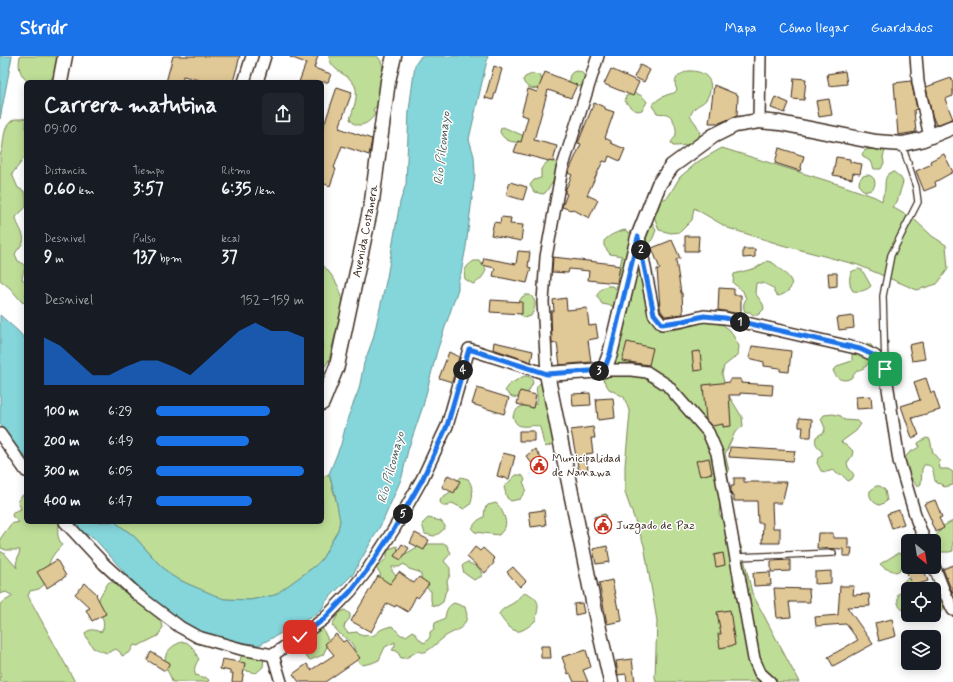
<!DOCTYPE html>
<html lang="es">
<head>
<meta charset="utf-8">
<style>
	body { margin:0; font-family:Mynerve,sans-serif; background:#20242c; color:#f1f3f6; height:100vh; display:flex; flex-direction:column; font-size:15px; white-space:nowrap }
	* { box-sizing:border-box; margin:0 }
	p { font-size:13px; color:#9ea1a6 }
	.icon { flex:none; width:22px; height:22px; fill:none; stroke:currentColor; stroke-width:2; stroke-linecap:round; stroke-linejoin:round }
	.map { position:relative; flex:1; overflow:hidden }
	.panel { position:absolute; left:24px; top:24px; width:300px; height:444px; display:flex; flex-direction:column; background:#171b24; border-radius:6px; box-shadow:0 2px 10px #0003 }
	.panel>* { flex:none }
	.needle { width:26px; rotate:150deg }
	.buttons { position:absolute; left:901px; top:478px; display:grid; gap:8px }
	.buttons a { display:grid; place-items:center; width:40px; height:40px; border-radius:6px; background:#171b24; box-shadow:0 2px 10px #0003; font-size:20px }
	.pin { position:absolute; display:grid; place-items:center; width:34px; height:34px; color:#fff; margin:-17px; border-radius:8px; box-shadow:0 2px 6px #0006 }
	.km { position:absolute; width:20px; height:20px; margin:-10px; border-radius:50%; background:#222; color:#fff; font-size:11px; line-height:20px; text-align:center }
	.round { display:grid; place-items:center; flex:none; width:42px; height:42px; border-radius:6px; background:#20242c }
	.headline { display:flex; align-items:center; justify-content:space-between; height:68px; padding:0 20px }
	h1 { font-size:22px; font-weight:700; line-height:30px }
	.figures { display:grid; grid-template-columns:repeat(3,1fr); gap:6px; height:68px; padding:4px 20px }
	.figures div { display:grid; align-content:center }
	.figures b { font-size:17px; font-weight:700 }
	.figures small { font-size:11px; font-weight:400 }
	.figures p { font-size:11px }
	.chart { height:112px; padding:8px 20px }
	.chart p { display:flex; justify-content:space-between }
	.chart svg { width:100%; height:72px; margin-top:4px; fill:#1a73e8; opacity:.7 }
	ul { padding:0 20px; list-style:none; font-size:13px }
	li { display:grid; grid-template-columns:64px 48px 1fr; align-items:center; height:30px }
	li i { height:10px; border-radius:5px; background:#1a73e8 }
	header { display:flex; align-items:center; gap:24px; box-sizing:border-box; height:56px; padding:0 20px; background:#1a73e8; color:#fff }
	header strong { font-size:19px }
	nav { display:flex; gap:22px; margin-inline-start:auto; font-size:14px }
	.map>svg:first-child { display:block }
	.green { fill:#bede97; stroke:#7c845a }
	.water { fill:#84d6db; stroke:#67918f }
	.building { fill:#e1c897; stroke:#3b2a1e }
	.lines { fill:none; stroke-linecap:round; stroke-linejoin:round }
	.service-casing { stroke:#3b2a1e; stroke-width:8 }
	.minor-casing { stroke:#3b2a1e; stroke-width:14 }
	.tertiary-casing { stroke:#3b2a1e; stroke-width:17 }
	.service { stroke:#fff; stroke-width:5.5 }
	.minor { stroke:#fff; stroke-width:11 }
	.tertiary { stroke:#fff; stroke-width:14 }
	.route-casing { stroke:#fff; stroke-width:8 }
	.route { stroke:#1a73e8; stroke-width:5 }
	.labels { text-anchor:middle; stroke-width:3; stroke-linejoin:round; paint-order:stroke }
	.street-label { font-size:12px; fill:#3b2a1e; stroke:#fff }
	.poi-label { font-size:12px; fill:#3b2a1e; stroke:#fff; text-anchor:start }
	.water-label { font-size:13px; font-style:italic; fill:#515e57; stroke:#fff }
</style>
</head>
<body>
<header>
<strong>Stridr</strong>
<nav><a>Mapa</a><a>Cómo llegar</a><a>Guardados</a></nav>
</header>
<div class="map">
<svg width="953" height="626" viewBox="0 0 953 626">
	<rect width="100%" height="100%" fill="#fff"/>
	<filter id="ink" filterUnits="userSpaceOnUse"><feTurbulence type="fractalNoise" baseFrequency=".025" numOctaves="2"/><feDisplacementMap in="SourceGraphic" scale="8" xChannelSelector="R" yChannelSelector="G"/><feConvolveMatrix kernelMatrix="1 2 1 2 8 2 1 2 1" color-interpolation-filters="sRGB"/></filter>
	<g filter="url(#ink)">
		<!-- green -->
		<path class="green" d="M20,0H55L58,4L55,21L44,26L27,25C19,17 18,11 20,0Z
			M329,0H377C389,11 382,34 380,48L373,53L375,58C370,67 357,75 350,63C353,54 359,39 355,30C349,17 330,16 329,0Z
			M569 23a8 8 0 1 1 16 0a8 8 0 1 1-16 0Z
			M688,15C705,14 717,25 707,42C705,47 699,48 695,52C693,53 692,57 690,60C692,63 694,65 696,68C708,87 688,90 673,90L671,86C673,84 675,81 676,78C677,72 673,60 667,58C664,57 660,58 657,57L652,50C656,43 667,38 674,37L677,34C672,23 678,19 688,15Z
			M532,18L540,19L543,27L541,31C533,34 526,33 523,24L525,21Z
			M634,37C640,38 644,41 647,46L642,54C634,57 630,51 625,45L626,40Z
			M26,62V100L12,118L18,132L24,135L26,140V151L16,161C16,170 26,177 23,187C21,190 17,194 15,198L18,205C29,209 23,215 22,223L26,226V247L22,246L10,232L0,224V99C6,88 0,68 16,63C20,63 23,63 26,62Z
			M503,71L524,80L525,85C516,88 504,86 500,76L501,72Z
			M872,91H883L885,95L883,101L884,107L881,113H874L872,107L863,100L862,98L865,94L872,93Z
			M722,92L844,130L875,141L882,145C882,139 885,137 885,132C885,124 885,117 894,116L901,122L903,126L897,146L892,151L915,164L932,180L946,189L948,213L937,228L917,234L858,209L782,189L728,172L694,152L692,164L680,176L671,177L659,174L654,160L658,146L668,141L680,121L699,105Z
			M548,105L556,106L559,109V118L545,137L543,138L534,136L530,129L534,124L541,122V113Z
			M859 127a8 8 0 1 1 16 0a8 8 0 1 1-16 0Z
			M643,165L652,166L656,174L653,182L644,196L646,241L659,275L678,273L705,264L723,269L730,274L739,290L738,299L724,310L722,318L726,335L742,361L743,370L735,376L725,398L729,415L722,431L719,458L741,490L752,537L799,626H656L655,621L657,565L644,489L625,437V410L630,357L624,341L609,333L600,319L613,250L602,248L597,240C599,233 605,229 612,230L616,233L622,200L610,198L604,190V185C609,179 617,176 625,174L629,177Z
			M474,205H480L486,213C485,219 479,226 473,228L465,223C463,214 467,209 474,205Z
			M767,205C773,206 776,209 780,213C783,216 789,220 791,225C794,233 784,239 778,240L774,237V233C768,229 763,226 756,227L755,237L763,248L764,253L758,259H753L750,256H745C743,251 743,248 746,243L743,235L733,227L734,218L756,212Z
			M322,208C333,220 341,231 343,247L329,304L322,315Z
			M858,213L862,214L871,230C866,235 859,236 853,235C849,230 849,222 851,216Z
			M526,239H530C538,246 535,252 531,260L524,262L519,257L518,247L522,241Z
			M868,287L872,290C874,297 872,305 866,310C864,313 860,313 857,315C855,317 853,320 851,322C843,327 835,322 833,314L840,309L852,305V297L859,291Z
			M524,320C530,320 532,322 533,327L526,340L522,342L512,341L505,335L510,328Z
			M544,324L555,387L546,391C541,384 543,377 539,370C527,368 517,376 513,360C519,346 526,352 537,347C539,334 531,333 544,324Z
			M833,358L841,360L844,364L857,365L861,368L856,375L841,386L847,389L853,395L852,400L847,407L848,411L854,419L852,423L848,425L841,418H837L834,414L826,416L821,415L817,407L818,402L822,400V396C818,391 814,388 816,381L824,376L825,372L821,363L824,359Z
			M926,382L930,383L933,397L939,404L940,413H948L953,416V429L944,431L941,428L936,427C932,419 936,408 924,409L922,413L921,428L917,431C912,422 899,407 908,398C911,395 915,394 919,391L918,387Z
			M329,418L339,456L340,465L338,474L322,503L315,510L275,539L250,544L223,543L188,528L172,520L158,507L134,480L115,466H322V421Z
			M516,419H521L523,420L525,424L523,426C528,435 525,435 520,443L511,445L507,442L504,431Z
			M461,421L468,423C473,430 474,441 470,449L464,453L452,447L448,450H443L440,446L441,442C446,439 454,433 458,432L457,425Z
			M876,430H880L885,434L887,445L880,449C874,448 868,441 870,435Z
			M26,437V466H61C56,475 57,481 62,489C48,503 48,509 46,527L39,533L30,535L28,540L75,626H0V548L13,540L6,536L0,538V495L5,498L17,512L16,508L20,494H6L1,492L0,483L11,468L19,466L12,460L13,456L21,453L18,445L20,441Z
			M496,447C501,451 508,465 505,471C504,474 501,476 499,479L475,476L472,473C475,466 478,464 484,461L485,452L488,449Z
			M428,462L441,465L445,470C444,475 438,478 434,480L425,478L422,468Z
			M953,465V495L949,496H934V485H931L940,475L941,471Z
			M428,488H446L451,497L444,505L450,512V519L447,525L448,531L445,537L443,546L437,550L432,549L431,544V535L424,530L422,526L421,519L419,516L409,513L404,508L399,511H392V515L396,520L393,530L381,524L380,517L376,512L387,502V497L389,493L397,490L399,499L402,500L419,490Z
			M898,497L902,498C905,505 903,508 900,514L896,516C889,513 885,514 880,508Z
			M467,506L479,512L482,518V520L474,524L464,517L462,510Z
			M909,522L917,532L930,530L934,533H908V556C898,553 897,548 898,538L902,536C903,529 902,524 909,522Z
			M109,526H114L122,535L131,537L149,555C155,558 161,565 163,571L158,580L138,590L134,589L130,596L122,600L120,596L116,593L107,597L93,592L86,581L85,577C91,572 94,574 101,576L103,573C107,558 91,554 102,537C105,533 106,529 109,526Z
			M527,537C542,545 538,549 536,564C532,568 526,573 520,575C512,577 502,564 499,558C503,551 510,550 516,545C520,541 520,538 527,537Z
			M934,541L941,544L944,552C938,563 925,563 914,559H934Z
			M454,547L465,551C466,556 468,559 466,564C463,575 449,576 442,583C437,587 433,591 427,595C424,597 421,596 418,595L406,602H401L397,595L392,594L395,590V586L385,591L379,604L372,607L362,609L355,603L354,591L349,584L341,579L332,569L339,557L345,554L350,558V562L345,568L344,572L348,577L357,576L360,579L364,580L367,579C374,581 374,579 379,575C383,572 388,571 392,570L401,579L406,580L413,575L421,585L425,587L430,581V576L434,573L435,567L445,562C446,554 448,550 454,547Z
			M320,567L329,586L323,599L310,604L303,598V589Z
			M182,586H186C189,588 193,591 195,595C197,598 196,600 199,603C195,609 193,614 196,620L198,619L201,622L205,621L209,624L208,626H172C171,621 169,618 167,614C161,600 169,590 182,586Z
			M244,597L264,602L263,611L256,617L247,615L239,607L241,601Z"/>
		<!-- water -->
		<path class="water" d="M0,0H12L0,63Z
			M421,0H488L469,83L474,100L475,118L466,191L461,217L458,225V233L437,295L423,350L408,394L402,421L383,465L353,518L326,545L322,553L315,559L259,589L214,582L190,570L143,537L93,481L85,478L73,466H115L134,480L158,507L172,520L188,528L224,543L250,544L275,539L315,510L322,503L338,474L340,465L335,438L329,418L341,388L348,361L359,333L364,307L373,283L387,221L400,146L406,128L409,54L415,9Z
			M0,259L18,275L26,284V403L0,368Z"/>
		<!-- building -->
		<path class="building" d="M173,0H240L233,26H207L183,20L182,26H166Z
			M290,0H318L314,12L331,18L328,26H299L306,7L290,1Z
			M640,9L650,14L644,26L634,21Z
			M494,10L502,13L493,44L485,42Z
			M611,13L639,26L633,40L604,28Z
			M845,15L847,28L829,30L827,18Z
			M545,16L577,29L571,42L548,34L534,84L557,90L553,106L514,96L518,85L521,86L528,61L521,59L528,33L537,36Z
			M794,22L806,23L804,44L792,43Z
			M951,22L953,27V40L945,43L953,63L936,69L932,59L926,31Z
			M911,25L917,53L914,54L916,76L898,79L894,27Z
			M714,29L738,39L737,60L719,67H709Z
			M337,31L352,36L339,72L372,83L369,99L342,90L334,112L336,113L330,130L322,127V75Z
			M775,41L789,47L785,57L771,52Z
			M829,43L832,59L819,61L816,45Z
			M594,47L605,51V53L614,56L605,82L611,85V87L625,93L620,105L609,100L607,106L603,105L587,139L598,144L589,162L572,153L571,154L562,151L567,138L565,137V135L572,119L568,117L569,115L581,88L578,87Z
			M779,92L804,100L800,115L775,107Z
			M944,98L953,116L935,126L936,130L924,135L916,115L932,108L930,105Z
			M836,101L850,103V106L862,108L860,118L853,117L852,123L833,119Z
			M510,126L527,131L523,144L506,139Z
			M501,161L511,162L510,168L523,169L521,185L491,179L494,166L500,167Z
			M685,180H699L698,195H685Z
			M672,184L680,202L676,204L679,224L681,237H682L683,258L665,260L661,255L660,251L657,213H660L652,192Z
			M743,193H755V201L743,202Z
			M518,195L530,196L528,211L531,212L527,227L493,220L495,212L482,209L484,202L516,208Z
			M553,201L614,208V209L620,210L617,227L588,224L589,215L569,213L568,217L552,216Z
			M828,217H837V230L829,231Z
			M719,232L734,233V239H741V258L718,254Z
			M566,242L567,254L587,252L589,270L596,269L598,282L588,284L591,306L560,309L557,287L552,288L551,255H554L553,244Z
			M491,244L522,246V258L490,256Z
			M853,260L854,272L839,274L837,262Z
			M494,286L533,295L531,306L493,293Z
			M627,286L653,292L649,309L622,305Z
			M922,286L925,303L912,305L909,289Z
			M752,290L791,295L789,316L780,315V312L764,310V306L749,302Z
			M700,295L702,314L694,315L692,296Z
			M449,296L459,301L452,326L439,322Z
			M926,322L931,337L934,336L940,354L912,362L919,379L912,382L901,350L920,344L914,326Z
			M730,323H741V327L773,329L772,339L740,337V339H729L731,370L723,371V368L712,370L706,364L703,329L730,326Z
			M477,332L509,342L504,358L472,348Z
			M520,335L536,339L533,352L517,348Z
			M590,337L591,349L573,350L572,338Z
			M871,340L872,352L857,353L856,341Z
			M613,342L615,362L598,364L596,343Z
			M799,362L812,363L811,381H802L803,371H799Z
			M593,371L595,382H591L593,397L586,398L588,414L579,416L571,374Z
			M519,375H534V385H519Z
			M730,391L795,395L793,405L729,401Z
			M535,393L546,409L538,415L526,400Z
			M503,397L515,400L509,423L497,420Z
			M709,402L712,417L700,420L696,405Z
			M448,419L460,425L454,437L442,431Z
			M734,422H744V426H787L782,447H772L773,472H780V487H762L763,467H758L757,445H734V440H732L731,436V430H734Z
			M935,444L942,461L939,462L944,472L936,476L931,467L932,466L924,448Z
			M544,454L546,469L531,471L529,456Z
			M899,454L904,468L892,472L887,458Z
			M605,458L609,475L598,477L594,461Z
			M415,477L429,484L424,494L410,487Z
			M818,477H833V482H848V492H852L851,500H843V493L817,492Z
			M402,488L409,492L401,504L394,500Z
			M607,490L610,506L596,508L593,493Z
			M475,491L480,495L483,492L495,503L493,505L494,507L485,517L467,501Z
			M723,497L725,509L716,511L714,499Z
			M57,504L66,520L47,532L37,516Z
			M790,504V515L771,516V505Z
			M953,509V538L943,513Z
			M513,511L526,525L520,531L507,516Z
			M905,511H923L928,525L912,530Z
			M831,515V527L815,528V516Z
			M399,516L414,527L419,521L429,528L418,542L416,540L408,556L396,549L395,551L387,547L371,576L351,565L378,520L390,528Z
			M770,516L771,529L754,530L753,517Z
			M612,524L618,553L620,552L622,565L607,568L599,527Z
			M85,527L97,538L96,539L106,558L92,565L86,554L90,552L75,538Z
			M840,530H854L853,539L869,538L870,550L847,551L873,588L833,610L828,601L858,584L846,568L816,570L815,561L838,559Z
			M774,532L809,533L810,546H789L791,561L777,562Z
			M582,547L584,557L575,559L574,548Z
			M730,554L735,589L720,592L718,578H721L717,556Z
			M892,563L896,580L879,585L875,567Z
			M336,578L343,586L346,584L360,602L325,626H299L293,618L307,608L311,614L334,599L325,588Z
			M541,590H550L551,602H541Z
			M586,594L591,611L583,614L588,626H574L570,617L568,618L562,601Z
			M151,596L170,607L165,615L147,604Z
			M222,603L245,607L242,626H232L233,617H230V615L220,613Z
			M632,603L635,626H627L626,618L618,619L616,605Z"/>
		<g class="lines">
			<defs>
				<path id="service" d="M885,311L883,240L891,199L918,146L916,131L902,89
					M736,501L833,497"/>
				<path id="minor" d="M916,0L918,26L930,81
					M244,26L252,0
					M257,26L265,0
					M759,65L760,0
					M639,181L654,258L662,268L683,265L704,260L725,262L860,293L875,300L885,313L899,405L917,465L925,485
					M604,314H631L647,316L667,329L708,376L717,397L754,603L760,617L770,626
					M0,378L26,415
					M65,466L104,508L139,540L180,571L198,581L241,593L273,599L324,563L350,536L368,513L394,473L422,423L447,370L469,293L547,318L543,246L546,201L562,113L598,0
					M934,510L943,533L953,554
					M273,599L281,626"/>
				<path id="tertiary" d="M60,26L65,0
					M322,347L337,310L372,145L388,25L394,0
					M611,626L595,555L547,318L604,314L610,298L638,181L659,128L672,110L713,80L735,69L759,65L780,67L876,86L902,88L921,84L953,71"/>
			</defs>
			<!-- service casing -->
			<use href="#service" class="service-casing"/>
			<!-- minor casing -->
			<use href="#minor" class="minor-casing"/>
			<!-- tertiary casing -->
			<use href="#tertiary" class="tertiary-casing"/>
			<!-- service -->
			<use href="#service" class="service"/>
			<!-- minor -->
			<use href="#minor" class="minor"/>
			<!-- tertiary -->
			<use href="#tertiary" class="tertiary"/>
		</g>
	</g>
	<g class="lines" filter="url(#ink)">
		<defs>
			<path id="route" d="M300,581L324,563L350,536L368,513L394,473L422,424L447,370L469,293L547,318L604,314L610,298L638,181L654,258L662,268L683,265L704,260L725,262L860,293L875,300L885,313"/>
		</defs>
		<!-- route casing -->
		<use href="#route" class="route-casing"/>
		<!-- route -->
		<use href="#route" class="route"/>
	</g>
	<!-- icons -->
	<defs>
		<symbol id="civic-ring" viewBox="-11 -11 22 22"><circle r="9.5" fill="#fff" stroke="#c8321e" stroke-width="1.5"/><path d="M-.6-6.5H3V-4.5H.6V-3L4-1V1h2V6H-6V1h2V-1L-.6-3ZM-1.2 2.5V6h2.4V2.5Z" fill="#c8321e"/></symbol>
	</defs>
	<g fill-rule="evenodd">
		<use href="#civic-ring" x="529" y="399" width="20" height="20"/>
		<use href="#civic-ring" x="593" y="459" width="20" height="20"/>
	</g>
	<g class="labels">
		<!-- street labels -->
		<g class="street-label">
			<text transform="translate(365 175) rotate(-79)" y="4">Avenida Costanera</text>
		</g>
		<!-- poi labels -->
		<g class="poi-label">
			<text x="552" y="406">Municipalidad<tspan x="552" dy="14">de Nanawa</tspan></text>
			<text x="616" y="473">Juzgado de Paz</text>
		</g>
		<!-- water labels -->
		<g class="water-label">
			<text transform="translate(441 92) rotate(-84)" y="5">Río Pilcomayo</text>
			<text transform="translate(390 411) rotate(-75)" y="5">Río Pilcomayo</text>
		</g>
	</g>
</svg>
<div class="buttons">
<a><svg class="needle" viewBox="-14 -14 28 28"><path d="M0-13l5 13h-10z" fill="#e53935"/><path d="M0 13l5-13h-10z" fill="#9ea1a6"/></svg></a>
<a><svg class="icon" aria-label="locate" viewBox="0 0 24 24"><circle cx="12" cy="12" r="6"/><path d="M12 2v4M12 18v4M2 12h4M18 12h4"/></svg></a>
<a><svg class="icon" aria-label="layers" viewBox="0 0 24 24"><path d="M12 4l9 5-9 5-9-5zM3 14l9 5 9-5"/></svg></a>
</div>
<div class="pin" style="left:885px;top:313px;background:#1e9e55"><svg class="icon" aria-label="arrive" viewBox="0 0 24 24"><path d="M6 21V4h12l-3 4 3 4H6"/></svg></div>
<div class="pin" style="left:300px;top:581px;background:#d93025"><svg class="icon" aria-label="check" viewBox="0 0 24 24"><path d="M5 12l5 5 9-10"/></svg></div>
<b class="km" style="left:740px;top:266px">1</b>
<b class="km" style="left:641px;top:194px">2</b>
<b class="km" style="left:599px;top:315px">3</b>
<b class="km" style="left:463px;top:314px">4</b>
<b class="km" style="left:403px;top:458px">5</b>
<section class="panel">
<div class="headline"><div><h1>Carrera matutina</h1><p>09:00</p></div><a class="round"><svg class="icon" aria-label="share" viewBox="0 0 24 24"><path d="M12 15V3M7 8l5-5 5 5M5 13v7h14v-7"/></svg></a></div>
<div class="figures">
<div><p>Distancia</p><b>0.60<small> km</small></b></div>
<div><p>Tiempo</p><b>3:57</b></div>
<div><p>Ritmo</p><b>6:35<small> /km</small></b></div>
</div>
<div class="figures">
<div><p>Desnivel</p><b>9<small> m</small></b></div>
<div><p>Pulso</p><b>137<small> bpm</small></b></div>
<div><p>kcal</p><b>37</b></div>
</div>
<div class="chart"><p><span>Desnivel</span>152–159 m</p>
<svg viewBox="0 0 160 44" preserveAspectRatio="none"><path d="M0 44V15L10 20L20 29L30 38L40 38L50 33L60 29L70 29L80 33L90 38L100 29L110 20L120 11L130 6L140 11L150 11L160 15V44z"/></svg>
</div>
<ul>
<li><b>100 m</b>6:29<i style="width:77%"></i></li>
<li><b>200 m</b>6:49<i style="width:63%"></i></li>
<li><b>300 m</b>6:05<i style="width:100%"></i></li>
<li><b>400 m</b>6:47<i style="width:65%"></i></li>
</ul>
</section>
</div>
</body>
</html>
